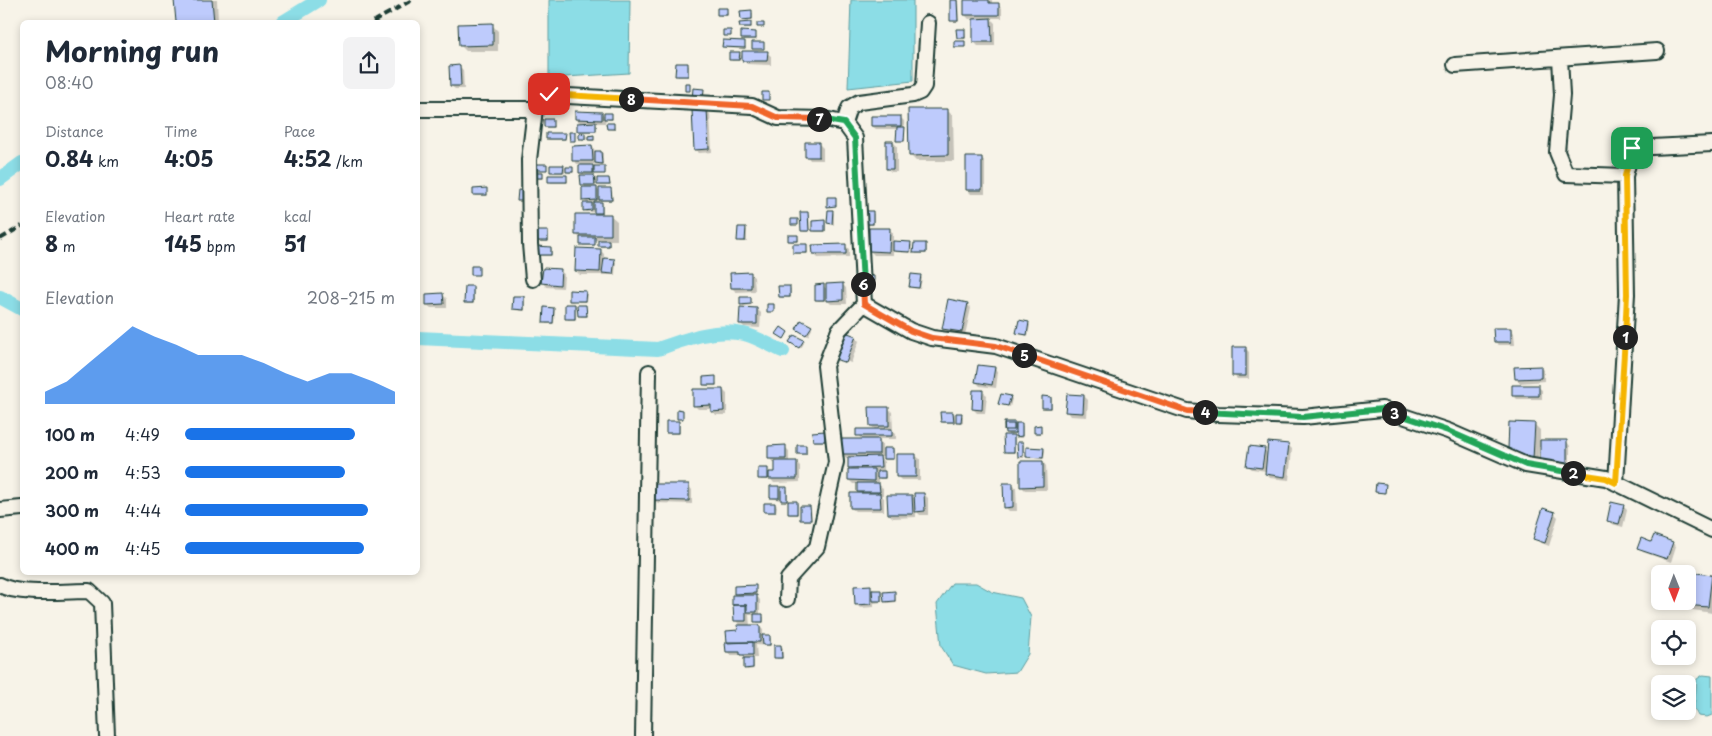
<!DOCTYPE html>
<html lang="en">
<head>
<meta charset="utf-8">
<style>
	body { margin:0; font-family:"Playpen Sans",sans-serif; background:#f2f2f3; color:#1f2937; height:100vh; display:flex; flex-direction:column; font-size:19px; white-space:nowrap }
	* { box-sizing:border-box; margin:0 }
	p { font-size:16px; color:#747a83 }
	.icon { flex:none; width:28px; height:28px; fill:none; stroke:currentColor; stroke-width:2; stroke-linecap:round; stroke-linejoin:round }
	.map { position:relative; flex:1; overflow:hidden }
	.panel { position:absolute; left:20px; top:20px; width:400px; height:555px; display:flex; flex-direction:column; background:#fff; border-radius:8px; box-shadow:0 2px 8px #0003 }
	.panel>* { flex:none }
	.needle { width:32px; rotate:179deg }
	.buttons { position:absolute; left:1651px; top:565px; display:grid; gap:10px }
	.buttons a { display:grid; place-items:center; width:45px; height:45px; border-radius:8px; background:#fff; box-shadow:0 2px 8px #0003; font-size:25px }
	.pin { position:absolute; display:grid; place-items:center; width:42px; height:42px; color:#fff; margin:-21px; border-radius:10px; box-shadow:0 2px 8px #0006 }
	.km { position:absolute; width:25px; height:25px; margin:-12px; border-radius:50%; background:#222; color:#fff; font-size:14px; line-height:25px; text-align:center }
	.round { display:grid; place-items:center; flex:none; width:52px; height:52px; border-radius:8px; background:#f2f2f3 }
	.summary { display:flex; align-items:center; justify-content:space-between; height:85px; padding:0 25px }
	h1 { font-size:28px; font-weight:700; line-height:38px }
	.figures { display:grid; grid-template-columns:repeat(3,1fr); gap:8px; height:85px; padding:5px 25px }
	.figures div { display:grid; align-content:center }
	.figures b { font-size:21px; font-weight:700 }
	.figures small { font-size:14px; font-weight:400 }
	.figures p { font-size:14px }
	.chart { height:140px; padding:10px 25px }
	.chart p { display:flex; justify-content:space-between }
	.chart svg { width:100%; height:90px; margin-top:5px; fill:#1a73e8; opacity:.7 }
	ul { padding:0 25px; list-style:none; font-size:16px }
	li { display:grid; grid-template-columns:80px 60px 1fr; align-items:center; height:38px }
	li i { height:12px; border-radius:6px; background:#1a73e8 }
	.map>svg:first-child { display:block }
	.water { fill:#8cdde6; stroke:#609d9f }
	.shadow { fill:#0003 }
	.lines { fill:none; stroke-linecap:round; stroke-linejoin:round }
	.canal { stroke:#8cdde6; stroke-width:14 }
	.building { fill:#becbfc; stroke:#1f3d34 }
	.street-casing { stroke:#1f3d34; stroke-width:18 }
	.street { stroke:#f7f3e8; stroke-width:14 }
	.rail { stroke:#1f3d34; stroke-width:4; stroke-dasharray:8 4; stroke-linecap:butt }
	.split-1-casing { stroke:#fff; stroke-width:10 }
	.split-2-casing { stroke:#fff; stroke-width:10 }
	.split-3-casing { stroke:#fff; stroke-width:10 }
	.split-4-casing { stroke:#fff; stroke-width:10 }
	.split-5-casing { stroke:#fff; stroke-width:10 }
	.split-6-casing { stroke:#fff; stroke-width:10 }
	.split-7-casing { stroke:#fff; stroke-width:10 }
	.split-8-casing { stroke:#fff; stroke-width:10 }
	.split-9-casing { stroke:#fff; stroke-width:10 }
	.split-1 { stroke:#f5b400; stroke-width:6 }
	.split-2 { stroke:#f5b400; stroke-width:6 }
	.split-3 { stroke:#22a559; stroke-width:6 }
	.split-4 { stroke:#22a559; stroke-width:6 }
	.split-5 { stroke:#f0652b; stroke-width:6 }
	.split-6 { stroke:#f0652b; stroke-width:6 }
	.split-7 { stroke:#22a559; stroke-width:6 }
	.split-8 { stroke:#f0652b; stroke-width:6 }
	.split-9 { stroke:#f5b400; stroke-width:6 }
</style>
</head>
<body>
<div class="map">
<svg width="1712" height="736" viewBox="0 0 1712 736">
	<rect width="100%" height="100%" fill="#f7f3e8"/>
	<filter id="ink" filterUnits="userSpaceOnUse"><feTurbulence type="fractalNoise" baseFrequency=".02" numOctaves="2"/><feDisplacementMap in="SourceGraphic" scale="10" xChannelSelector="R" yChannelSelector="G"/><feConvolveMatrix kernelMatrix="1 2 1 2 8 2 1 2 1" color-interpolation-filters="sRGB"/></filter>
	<g filter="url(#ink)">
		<!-- water -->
		<path class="water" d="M549,0H630L629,73L549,78Z
			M851,0H913V81L848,88Z
			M952,583H976L992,592L1021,598L1031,617L1028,654L1017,672L986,674L953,665L941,646L937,604Z
			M1703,675L1712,676V715L1707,717L1698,716L1694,708L1697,679Z"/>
		<!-- shadow -->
		<path class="shadow" d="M175,0H217L218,22H177Z
			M951,0H958L959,22L951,21Z
			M965,0H992V4H998L1002,8V18H990L995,23V46H978L974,42V18L969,19L965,15Z
			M727,9L728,16H720L718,15Z
			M751,12L753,13V20L743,21L742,19Z
			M750,23L752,28H743L741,27Z
			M492,25L498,31V51H466L460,45Z
			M965,30L966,39H959L958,37Z
			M755,33L757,40H744L742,38Z
			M744,42L746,49L725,48L724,47Z
			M739,53L743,57L767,53L771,56V65L747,64L741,58L740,61H732L730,59Z
			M688,65L689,66V77H678L676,75Z
			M459,66L463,70L464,89H455L451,86Z
			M706,110L710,114L712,152L699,153L696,150Z
			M947,110L953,116L954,161H916L910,155Z
			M602,113L605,117L611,114L613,120H608V118H606L605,123H595L597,125V132H582L589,139L593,137L595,141H590L586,137V140H582L581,138L583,135L579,131L581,124L576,119Z
			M900,117L904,121L905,142L898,140V129H876L872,126Z
			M552,120L554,128H547L546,127Z
			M614,125L615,130L608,129Z
			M565,134L566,140H549L547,139Z
			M893,142L897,146V172H891L887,168Z
			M819,144L823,148V160H810L807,156Z
			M592,146L596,152L603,153V165L590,164L594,167H604L606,172L595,173L594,171V174H582L581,172V164H577L574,160Z
			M982,158L985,162V194H971L967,190Z
			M563,166L567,170L572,168L574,173H568L565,169V173H553L551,172Z
			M542,173L544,179H536L534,178Z
			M594,176L596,178V188L600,192L611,189L612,191L613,201H599L603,205V215H610L617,221V240H607L610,243V247H601L599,240H594V246H583L581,239L576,234L598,215L594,212H586L584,210L588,204L584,200L586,188L582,184Z
			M567,177L568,183H551L550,181Z
			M609,180L611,186H600L598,185Z
			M486,190L488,196H476L474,195Z
			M832,211L834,213V225L829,223Z
			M872,212L874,214V225H868L866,224Z
			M807,213L809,215L810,232H804L802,231Z
			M824,222L826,223V232H815L813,231Z
			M746,229L747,230V242H740L738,240Z
			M889,229L893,233V243L910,244L912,245L911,253L896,252L893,249V255H874L870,251Z
			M548,232L549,234V242H539L538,240Z
			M798,236L799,242H791L789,241Z
			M926,244L927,246V254H916L915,252Z
			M806,245L808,254H796L794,253Z
			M845,246L849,249V257L818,258L814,254Z
			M551,248L552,249V256H539L538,254Z
			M600,250L604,254V259L616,262L615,275H580L576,271Z
			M560,271L564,274L563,288L546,287L543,283Z
			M750,274L754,277L755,291L736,292L732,288Z
			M920,276L922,278L920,289L912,288L910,286Z
			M842,284L846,288L847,304H831L825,298V301H818L816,300L823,286L827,289Z
			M473,287L474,289V304H467L466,303Z
			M789,287L791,289V298H781L780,297Z
			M585,292L587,293L586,302H578V300L571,302L570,300Z
			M443,295L447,299V308H431L427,305Z
			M524,298L525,299V311L515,310L514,309Z
			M751,298L752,305L743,306L742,304Z
			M967,304L971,308L965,335L948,332L944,328Z
			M574,305L576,306V320H568L567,319Z
			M585,306L588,317H581L579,316Z
			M553,309L555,310L554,324H546L545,322Z
			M757,309L761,313L760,328L744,327L740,323Z
			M1028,323L1030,325L1028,336L1019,334L1017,333Z
			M811,327L812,329L808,336L799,330Z
			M1511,329L1514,333L1515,345H1499L1495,342Z
			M855,337L859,341L851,363L840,359V362L837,359Z
			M803,341L804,343L801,348L792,343Z
			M1245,348L1249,352V379H1237L1234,375Z
			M1540,367L1544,371V381L1520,383L1516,379Z
			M995,369L998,372L996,388L980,386L976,382Z
			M715,377L717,386H706L704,385Z
			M1538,387L1542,390V399H1517L1513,395Z
			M723,390L727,394V415H716L712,409H698L694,405Z
			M983,392L987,395L985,413H977L973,409Z
			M1084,396L1088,400L1087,417L1070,416L1067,412Z
			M1010,397L1012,399L1010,407L1000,404Z
			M1051,398L1052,399V409H1045L1043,408Z
			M888,408L892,412L893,429H891L896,434V439H878L882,444V449H892L894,450V460H886L883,457H880L884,462V472L886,474V479H880L878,477V484L883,488V495H881L884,498V511H855L851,508L861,494L858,491V484H853L849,480L853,470L850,467V458H843L840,454L862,440L858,435L876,430L871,426Z
			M953,413L955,414V423H943L942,421Z
			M961,415L963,416V423H959L957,421Z
			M678,423L680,424V434H669L667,433Z
			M1014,423L1017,427L1022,425L1023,426V438H1019L1017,434H1011L1015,437V453H1007L1005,451L1009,436L1006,432Z
			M1534,424L1540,430V441L1567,442L1570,446V470L1541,447H1539L1538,464L1515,455L1509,449Z
			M1041,427L1042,434H1037L1035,433Z
			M825,433L826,434V442H815L814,441Z
			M1022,443L1024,445V458H1021L1019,456Z
			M1288,445L1292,449L1289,480L1270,478L1266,474V471L1252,469L1248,466L1264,449L1268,454Z
			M805,446L807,448V455H800L798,454Z
			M785,447L789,451V462H796L800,466V482L774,483L769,477V480H761L759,478L767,470L769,474L776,473V462H773L769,458Z
			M1043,449L1045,450L1044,459L1028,458L1027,457Z
			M916,456L920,459V480H901L897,476Z
			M1043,462L1046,466L1047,490H1025L1021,486Z
			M1012,484L1016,488L1017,511H1009L1005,507Z
			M689,486L692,490V504L658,503L654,500Z
			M778,487L782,491L786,488L788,490V502L771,498Z
			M924,494L928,498V515H920L916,511V517L893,518L889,514L912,496L916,500Z
			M797,503L798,504V515H790L789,514Z
			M775,504L777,506L776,513H767L765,512Z
			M1623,506L1627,510L1623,527L1612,524L1608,521Z
			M810,507L811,509L812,521H803L801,519Z
			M1554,513L1558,517L1549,546L1539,542L1535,539Z
			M1652,543H1672L1676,546L1671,562L1643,552L1639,548Z
			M1691,573L1712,577V613L1693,610L1686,604Z
			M755,587L757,594H755L760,600V615L764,617V623H757L756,615H749L750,626H759L763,630V637L771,638V646L756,645L757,658H751L754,661V669L747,670L745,668V658L742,655H731L727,652V632H739L741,626L735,620L738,596L735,593Z
			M870,587L874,590L882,593V602L874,603V607L860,608L856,604Z
			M895,593L896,602L887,603L885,601Z
			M781,646L783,648V659H777L775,657Z"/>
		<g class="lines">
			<!-- canal -->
			<path class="canal" d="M283,22L319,0
				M0,179L22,163
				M0,297L22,309
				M418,338L658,349C686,339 714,328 744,334C757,337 771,346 783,351"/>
		</g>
		<!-- building -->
		<path class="building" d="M174,0H212L214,22H176Z
			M950,0H957L958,21H950Z
			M964,0H989V3H999V15H964Z
			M717,8H727V15H717Z
			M752,10V19L741,20L740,11Z
			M991,18L992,42H973V19Z
			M751,22V27H740L739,23Z
			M493,23V45L459,46L458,24Z
			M757,23H764V27H757Z
			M956,29H965V38H957Z
			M723,30H731V36H723Z
			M741,31L756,32V39H741Z
			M723,40L745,41V48L722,47Z
			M954,41H965V47H954Z
			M752,42H764V49H752Z
			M742,51H768L767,61H742Z
			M729,52H740L739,60H729Z
			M676,63H688V76H675Z
			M460,65L461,86H450L449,66Z
			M685,83H690V91H685Z
			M693,88L704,89L703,100H692Z
			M762,92H769V100H762Z
			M707,109L709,149L694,150L692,110Z
			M908,109H948V155L909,156Z
			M575,111L602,112V120L575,119Z
			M604,113H612V119H604Z
			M871,116H901V126H871Z
			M544,119H553V127H544Z
			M596,122V131H577V123Z
			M606,123H614V129H607Z
			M897,127H905L904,141H896Z
			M569,132H575V141H570Z
			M546,133H566L565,139H546Z
			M585,133V139H579V134Z
			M594,135V140H588V136Z
			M886,141H893V169H886Z
			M805,142H819V157H805Z
			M592,145L593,161H572V146Z
			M595,151H601L602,164L595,163Z
			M966,157H982V190H966Z
			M535,164H547V170H535Z
			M550,165H564L563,172H550Z
			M579,165H593V173H579Z
			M594,166H605V174H594Z
			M566,167H573V172H566Z
			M533,172H543V178H533Z
			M548,175H567V182H548Z
			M580,175H594L595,185H581Z
			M597,178H609L610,185H597Z
			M582,187H597V200L582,201Z
			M487,188V195H473V189Z
			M599,188H611L612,200H599Z
			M518,190L527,191L526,201H517Z
			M827,197H836V206L827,207Z
			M594,202H602V213H594Z
			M583,203H592V210L583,211Z
			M828,210H833L832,224L827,223Z
			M865,211H873V224H865Z
			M800,212H808L809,231H801Z
			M575,214H611V235H575Z
			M791,219H798V225H791Z
			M825,220V231H812V221Z
			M738,227H746L745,241H737Z
			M869,228H890L889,252L869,251Z
			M536,231H548V241H536Z
			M788,235H798V241H788Z
			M580,237H595V245H580Z
			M598,240H609V246H598Z
			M893,241L911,242L910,252L893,251Z
			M914,243H926V253H913Z
			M793,244H807V253H793Z
			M846,244V254H813L812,245Z
			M537,246L551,247V255H537Z
			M576,248L601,249L600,272L575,271Z
			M604,258L615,259L613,274L602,273Z
			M471,266H479V275H471Z
			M543,268L561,269L560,285L541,283Z
			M751,272V288H731L730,273Z
			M911,274L921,275L919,288L909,287Z
			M868,275L874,276V282H868Z
			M843,283V300L826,301V284Z
			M824,284V300H815V285Z
			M465,286H473V303H464Z
			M778,286H790V297H779Z
			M569,290L586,291L585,301H569Z
			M443,293L444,304L426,305V294Z
			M513,296H524V310L512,309Z
			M740,297H751V304L740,305Z
			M948,299L968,303L962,332L942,329Z
			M565,304H575V319H565Z
			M767,304H774V312H767Z
			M577,305H586L587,316H578Z
			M544,307L554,308L553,323H543Z
			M740,307L757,308V324H739Z
			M801,320L812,326L806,335L796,329Z
			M1019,320L1029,322L1027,335L1016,333Z
			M781,327L788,332L784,339L776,334Z
			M1493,328H1511V342H1494Z
			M845,332L856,336L846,363L835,359Z
			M794,335L804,340L799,348L789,342Z
			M1232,347H1246V376H1232Z
			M978,365L995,367L992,385L975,382Z
			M1541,366V378L1515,379L1514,367Z
			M716,376V385H703V377Z
			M1512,385H1539V396H1512Z
			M693,389H723L724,411L711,412V405L693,406Z
			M973,390H983L982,410L972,409Z
			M1001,394L1011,396L1008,406L998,404Z
			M1067,394L1084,395L1083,413L1065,412Z
			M1042,396L1051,397V408H1042Z
			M869,407H889V426H870Z
			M677,409L683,410V419H677Z
			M940,412H953L954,422H941Z
			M956,413H962L961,422H956Z
			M666,421H679V433H666Z
			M1004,422H1015V433H1005Z
			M1509,422L1535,423L1533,459L1508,449Z
			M1016,423H1022V436L1016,437Z
			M1004,424H1014V430H1004Z
			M1041,425V433H1034V426Z
			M856,429H892V436H856Z
			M825,431V441H813L812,432Z
			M1003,435H1014V452H1004Z
			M838,439H879V454H838Z
			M1540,440H1567V467L1540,461Z
			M1017,442H1023V456L1018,457Z
			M1268,442L1289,444L1285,477L1265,474Z
			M786,445V459H768V446Z
			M797,445H806V454H797Z
			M1249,446L1265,448L1262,468L1246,466Z
			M1026,447L1044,448L1043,458L1026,457Z
			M883,448H893V459H883Z
			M896,454H916V477H896Z
			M880,456L881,467L848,468V457Z
			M775,461H797V479H769V472H775Z
			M1020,461H1043V486L1020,487Z
			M758,468H768V479H758Z
			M848,469H874V481L848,480Z
			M877,471H885V478H877Z
			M857,483H879L880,492H857Z
			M1003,483H1013V507L1004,508Z
			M1376,483L1386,484L1385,493L1375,492Z
			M653,484H689V501L652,500Z
			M770,486H779V498H770Z
			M781,487H787V501H781Z
			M850,493H880L881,508H850Z
			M914,493H924L925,511L915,512Z
			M887,495H912L913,514H888Z
			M788,501H797V514H788Z
			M1611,502L1624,505L1619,524L1607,521Z
			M764,503H775V512H764Z
			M800,506H810L811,520H800Z
			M1543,508L1555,512L1545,543L1533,539Z
			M1654,535L1673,542L1667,559L1637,549L1641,538L1651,542Z
			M1689,572L1712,575L1708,607L1685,605L1686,601H1688Z
			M756,585V593L734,594V586Z
			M871,585V604L855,605L854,586Z
			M872,590H881V601H873Z
			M895,591V601L884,602L883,592Z
			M732,595H757V612H747V605H732Z
			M733,605H746V621H734Z
			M754,614H763V622H754Z
			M737,625H760V642H727L726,631L738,630Z
			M762,635H770V645H763Z
			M753,642V655H740V652H726L725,643Z
			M774,645H781L782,658H774Z
			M744,658H753V668L744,669Z"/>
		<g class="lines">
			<defs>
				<path id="street" d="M1560,58L1562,95L1557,152L1566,174L1625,176
					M1455,65L1657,51
					M418,109H535L529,160L530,244L533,279
					M535,109L549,95L752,106L778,118L824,119L844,123L855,138L864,304L911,331L932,338L996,346L1187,411L1218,414L1303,417L1382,409L1448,431L1526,465L1606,478L1712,530
					M844,123L849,108L859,102L913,95L920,92L924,86L928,23
					M1616,483L1627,294L1625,176L1632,148L1712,144
					M0,510L22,508
					M0,585C19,596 66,591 89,591L102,603L107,736
					M787,599L788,579L817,547L836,462L825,366L839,330L864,304
					M643,736L649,372"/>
			</defs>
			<!-- street casing -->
			<use href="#street" class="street-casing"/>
			<!-- street -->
			<use href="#street" class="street"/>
			<!-- rail -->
			<path class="rail" d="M373,22L412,0
				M0,239L22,226"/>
		</g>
	</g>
	<g class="lines" filter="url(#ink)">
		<defs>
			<path id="split-1" d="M1625,337L1627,294L1625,176L1632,148"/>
			<path id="split-2" d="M1573,473L1606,478L1616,483L1625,337"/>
			<path id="split-3" d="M1394,413L1448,431L1526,465L1573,473"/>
			<path id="split-4" d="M1205,412L1303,417L1382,409L1394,413"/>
			<path id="split-5" d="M1024,355L1187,411L1205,412"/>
			<path id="split-6" d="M863,284L864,304L911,331L932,338L996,346L1024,355"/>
			<path id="split-7" d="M819,119L844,123L855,138L863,284"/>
			<path id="split-8" d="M631,99L752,106L778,118L819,119"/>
			<path id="split-9" d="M549,94L631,99"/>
		</defs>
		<!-- split-1 casing -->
		<use href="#split-1" class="split-1-casing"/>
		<!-- split-2 casing -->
		<use href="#split-2" class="split-2-casing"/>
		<!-- split-3 casing -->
		<use href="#split-3" class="split-3-casing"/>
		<!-- split-4 casing -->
		<use href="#split-4" class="split-4-casing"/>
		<!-- split-5 casing -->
		<use href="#split-5" class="split-5-casing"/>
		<!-- split-6 casing -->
		<use href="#split-6" class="split-6-casing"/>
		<!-- split-7 casing -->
		<use href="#split-7" class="split-7-casing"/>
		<!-- split-8 casing -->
		<use href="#split-8" class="split-8-casing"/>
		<!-- split-9 casing -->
		<use href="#split-9" class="split-9-casing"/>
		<!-- split-1 -->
		<use href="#split-1" class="split-1"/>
		<!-- split-2 -->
		<use href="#split-2" class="split-2"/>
		<!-- split-3 -->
		<use href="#split-3" class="split-3"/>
		<!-- split-4 -->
		<use href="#split-4" class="split-4"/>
		<!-- split-5 -->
		<use href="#split-5" class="split-5"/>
		<!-- split-6 -->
		<use href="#split-6" class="split-6"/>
		<!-- split-7 -->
		<use href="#split-7" class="split-7"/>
		<!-- split-8 -->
		<use href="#split-8" class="split-8"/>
		<!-- split-9 -->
		<use href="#split-9" class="split-9"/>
	</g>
</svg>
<div class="buttons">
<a><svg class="needle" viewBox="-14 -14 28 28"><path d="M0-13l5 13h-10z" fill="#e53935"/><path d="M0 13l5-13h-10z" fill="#747a83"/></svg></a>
<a><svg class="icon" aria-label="locate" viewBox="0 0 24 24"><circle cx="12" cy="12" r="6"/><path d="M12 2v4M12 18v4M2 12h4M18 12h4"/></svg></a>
<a><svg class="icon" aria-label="layers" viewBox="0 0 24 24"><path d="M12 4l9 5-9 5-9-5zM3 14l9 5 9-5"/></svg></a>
</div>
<div class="pin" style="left:1632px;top:148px;background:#1e9e55"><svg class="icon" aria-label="arrive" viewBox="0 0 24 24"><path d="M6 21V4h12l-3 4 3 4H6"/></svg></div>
<div class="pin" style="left:549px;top:94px;background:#d93025"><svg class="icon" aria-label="check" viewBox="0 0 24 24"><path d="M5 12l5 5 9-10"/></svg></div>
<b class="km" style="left:1625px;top:337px">1</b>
<b class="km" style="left:1573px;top:473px">2</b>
<b class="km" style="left:1394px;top:413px">3</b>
<b class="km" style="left:1205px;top:412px">4</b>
<b class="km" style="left:1024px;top:355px">5</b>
<b class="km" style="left:863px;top:284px">6</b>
<b class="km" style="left:819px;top:119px">7</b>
<b class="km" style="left:631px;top:99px">8</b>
<section class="panel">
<div class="summary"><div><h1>Morning run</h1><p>08:40</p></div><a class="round"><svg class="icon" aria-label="share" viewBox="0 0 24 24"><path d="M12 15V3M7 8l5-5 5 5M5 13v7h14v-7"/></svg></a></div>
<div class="figures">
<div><p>Distance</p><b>0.84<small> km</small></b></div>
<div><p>Time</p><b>4:05</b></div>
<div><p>Pace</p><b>4:52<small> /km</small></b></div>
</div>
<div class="figures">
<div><p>Elevation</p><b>8<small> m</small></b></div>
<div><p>Heart rate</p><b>145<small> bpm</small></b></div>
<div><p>kcal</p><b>51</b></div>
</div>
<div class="chart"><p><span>Elevation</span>208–215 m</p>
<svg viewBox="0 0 160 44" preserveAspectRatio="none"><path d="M0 44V38L10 33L20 24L30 15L40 6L50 11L60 15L70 20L80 20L90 20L100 24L110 29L120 33L130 29L140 29L150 33L160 38V44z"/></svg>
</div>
<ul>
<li><b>100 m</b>4:49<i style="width:81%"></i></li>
<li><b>200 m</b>4:53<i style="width:76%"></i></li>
<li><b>300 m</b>4:44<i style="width:87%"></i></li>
<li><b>400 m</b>4:45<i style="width:85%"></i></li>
</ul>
</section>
</div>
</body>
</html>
